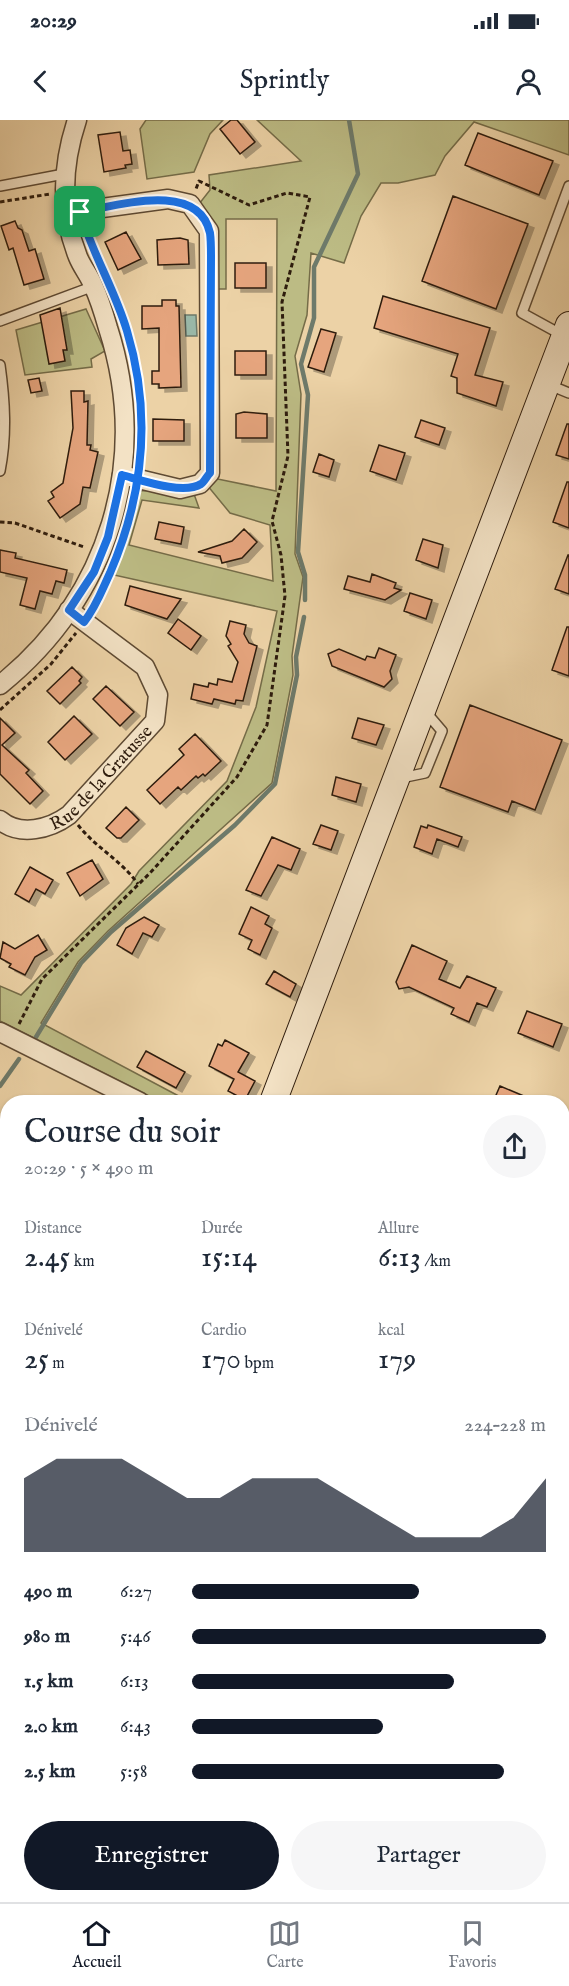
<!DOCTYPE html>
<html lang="fr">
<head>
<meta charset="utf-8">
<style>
	body { margin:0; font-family:"IM FELL English",serif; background:#f6f6f7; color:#1f2937; height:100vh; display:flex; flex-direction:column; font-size:22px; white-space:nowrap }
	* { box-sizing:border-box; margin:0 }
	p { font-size:20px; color:#747a83 }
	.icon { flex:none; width:33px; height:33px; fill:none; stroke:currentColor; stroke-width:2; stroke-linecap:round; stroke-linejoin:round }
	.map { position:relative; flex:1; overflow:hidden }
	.details { position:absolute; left:0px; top:975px; width:570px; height:807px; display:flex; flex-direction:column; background:#fff; border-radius:24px 24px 0 0; box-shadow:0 2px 4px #0004 }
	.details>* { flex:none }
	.pin { position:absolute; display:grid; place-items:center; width:51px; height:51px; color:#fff; margin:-26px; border-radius:12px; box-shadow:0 3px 9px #0006 }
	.round { display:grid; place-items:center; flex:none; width:63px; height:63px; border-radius:32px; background:#f6f6f7 }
	.head { display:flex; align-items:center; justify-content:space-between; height:102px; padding:0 24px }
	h1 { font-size:33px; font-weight:600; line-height:45px }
	.metrics { display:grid; grid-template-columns:repeat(3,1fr); gap:9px; height:102px; padding:6px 24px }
	.metrics div { display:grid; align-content:center }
	.metrics b { font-size:30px; font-weight:600 }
	.metrics small { font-size:16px; font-weight:400 }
	.metrics p { font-size:16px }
	.chart { height:168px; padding:12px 24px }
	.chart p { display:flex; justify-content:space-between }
	.chart svg { width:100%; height:108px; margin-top:6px; fill:#111827; opacity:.7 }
	.action { display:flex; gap:12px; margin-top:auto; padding:12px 24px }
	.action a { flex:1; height:69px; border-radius:36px; background:#111827; color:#fff; font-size:24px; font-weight:600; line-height:69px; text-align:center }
	.action a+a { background:#f6f6f7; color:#1f2937 }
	ul { padding:0 24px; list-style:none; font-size:20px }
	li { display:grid; grid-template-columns:96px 72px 1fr; align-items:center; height:45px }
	li i { height:15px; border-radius:8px; background:#111827 }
	.status { display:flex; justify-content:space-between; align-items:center; height:42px; padding:0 30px; background:#fff; direction:ltr }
	.status svg { height:16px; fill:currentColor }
	header { display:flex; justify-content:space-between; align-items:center; height:78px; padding:0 24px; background:#fff; font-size:27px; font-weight:600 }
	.dock { display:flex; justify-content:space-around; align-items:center; height:84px; border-top:2px solid #e0e1e3; background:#fff; font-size:16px; color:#747a83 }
	.dock a { display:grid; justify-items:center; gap:3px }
	.dock .selected { color:#111827 }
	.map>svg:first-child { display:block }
	.green { fill:#bcbb84; stroke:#756c48; stroke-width:1.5 }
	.water { fill:#99b8a8; stroke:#6e7a6a; stroke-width:1.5 }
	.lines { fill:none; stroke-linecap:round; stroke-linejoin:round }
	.stream { stroke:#6e7a6a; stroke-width:4.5 }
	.building { fill:#e6a57e; stroke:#2e1c0d; stroke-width:1.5; filter:url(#shadow) }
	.lane-casing { stroke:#5e4a33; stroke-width:12 }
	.street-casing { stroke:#5e4a33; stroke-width:21 }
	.secondary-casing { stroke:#2e1c0d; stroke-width:28 }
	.path { stroke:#2e1c0d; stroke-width:3; stroke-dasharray:4.5 3; stroke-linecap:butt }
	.lane { stroke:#f3e2c5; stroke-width:9 }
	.street { stroke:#f3e2c5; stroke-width:18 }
	.secondary { stroke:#f3e2c5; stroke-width:26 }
	.route-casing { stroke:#fff; stroke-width:12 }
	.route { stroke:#1a73e8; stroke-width:8 }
	.labels { text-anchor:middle; stroke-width:6; stroke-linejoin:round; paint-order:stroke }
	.street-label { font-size:18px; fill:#2e1c0d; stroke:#f3e2c5 }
</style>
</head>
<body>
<div class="status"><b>20:29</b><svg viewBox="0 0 49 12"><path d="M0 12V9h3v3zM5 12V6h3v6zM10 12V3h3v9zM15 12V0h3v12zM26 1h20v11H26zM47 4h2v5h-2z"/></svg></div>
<header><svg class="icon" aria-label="back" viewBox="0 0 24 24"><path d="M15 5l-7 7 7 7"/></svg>Sprintly<svg class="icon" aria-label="person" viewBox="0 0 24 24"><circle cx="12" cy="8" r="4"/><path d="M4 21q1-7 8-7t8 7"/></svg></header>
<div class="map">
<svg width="569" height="1782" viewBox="0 0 569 1782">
	<defs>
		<filter id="shadow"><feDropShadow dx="6" dy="4" stdDeviation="0" flood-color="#0004"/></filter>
	</defs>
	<rect width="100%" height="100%" fill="#ecd2a6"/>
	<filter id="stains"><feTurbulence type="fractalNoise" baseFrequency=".00333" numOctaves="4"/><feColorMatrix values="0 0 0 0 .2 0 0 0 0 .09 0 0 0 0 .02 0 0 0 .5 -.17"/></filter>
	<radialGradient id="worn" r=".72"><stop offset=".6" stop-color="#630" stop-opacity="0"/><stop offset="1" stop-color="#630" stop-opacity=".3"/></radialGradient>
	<!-- green -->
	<path class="green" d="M146,0H223L210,14L194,52L147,59L140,9Z
		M257,0H569V35L474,2L445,36L435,55L398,63H381L361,96L344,143L311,133L307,195L295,236L301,274L295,434L303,457L292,536L293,555L272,663L108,811L78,842L41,903L190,982H161L0,901V866L21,875L131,764L139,751L227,661L256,587L277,491L105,453L117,420L129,373C150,367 173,374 194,374L199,388L142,380L129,425L273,461L270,405L230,393L207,365L213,358L276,371L277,99H226V169H217V109L199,84L210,70L209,55L301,41Z
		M86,189L105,231L91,239L92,247L25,255L16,210Z"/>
	<!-- water -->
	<path class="water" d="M185,195H196L197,216H186Z"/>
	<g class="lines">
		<!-- stream -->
		<path class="stream" d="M305,480V455L298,432L308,275L301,244L314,198V147L358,54L349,0
			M36,917L81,843L111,812L235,705L275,664L297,555L296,537L304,497
			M0,966L19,939"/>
	</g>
	<!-- building -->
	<path class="building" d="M231,0H237L255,22L240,34L220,9Z
		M120,12L123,31L130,30L132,44L125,45L126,48L104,52L98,15Z
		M478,13L553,41L539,75L465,45Z
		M453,76L528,104L496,189L422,161Z
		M15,101L18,108L22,110L29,131L35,129L44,159L24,165L13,128L9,130L1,106Z
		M126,112L141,139L118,150L105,122Z
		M180,118L188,120L189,144L158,145L157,120Z
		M235,143H266V168H235Z
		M383,176L490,208L475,255L503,262L496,286L457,273V258L451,256L458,234L374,208Z
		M162,180H176V186H179L181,267L159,268V264H152V251H159V208L142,209V186H162Z
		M60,188L67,230H63L65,241L49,244L40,195Z
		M321,209L336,213L324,252L308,247Z
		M235,231H266V255H235Z
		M39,258L42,271L31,273L28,260Z
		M71,271H84V282L88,281L87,325H91L90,330L98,332L90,368L83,367L80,384L60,398L48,381L54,377L51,372L63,363L73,308Z
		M244,292L267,294V318H236V294Z
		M153,299L184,300V321H153Z
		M421,300L445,308L439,325L415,317Z
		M567,304H569V339L556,335Z
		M379,325L405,333L396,360L370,351Z
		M319,334L334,340L329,357L313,352Z
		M567,362H569V408L553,402Z
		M159,402L184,407L181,424L155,419Z
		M244,409L257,422L242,438L222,443L220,436L198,432L232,421Z
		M423,419L443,425L438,448L416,440Z
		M0,430L16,433L15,438L67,450L64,463L56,461L52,474L40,471L35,489L20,485L27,458L0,452Z
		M568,435H569V474L555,469Z
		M372,454L396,463L394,468L401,470L385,480L344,469L348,456L370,462Z
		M130,466L145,470L181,479L167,499L125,485Z
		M410,473L432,480L426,499L404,491Z
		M178,499L201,516L191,530L168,513Z
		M230,501L246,505L244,514L249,523L257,526L243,581L236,580L235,584L214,579L212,584L191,579L194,564L208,567L209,563L217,565L218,559L232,562L238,542L228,526L231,524L226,516Z
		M567,507H569V556L552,550Z
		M379,528L396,535L390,551L392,559L384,567L332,546L328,534L339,529L365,540L367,536L375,538Z
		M72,547L82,557L79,561L81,563L60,584L47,571Z
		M106,566L134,592L120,606L93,579Z
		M470,585L562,620L535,690L512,681L508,692L440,667Z
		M74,596L92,614L65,640L48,622Z
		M0,598L15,613L2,625L29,650L26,653L43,671L30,684L0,654Z
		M358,598L384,605L376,625L352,618Z
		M195,614L221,641L205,656L203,654L198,658L196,656L181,670L178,667L160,684L147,670L184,635L179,629Z
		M336,657L361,664L356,682L332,675Z
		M126,687L139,700L121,718H117L106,708Z
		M321,705L338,711L331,730L313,724Z
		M428,705L462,717L458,727L437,719L432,734L414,727L421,706L427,708Z
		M272,717L300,729L291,750L278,745L261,776L246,770Z
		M92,740L103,759L80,776L67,753Z
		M30,747L53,760L45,774L36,769L29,782L15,774Z
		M251,787L269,796L265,804L272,808L260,835L248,829L252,820L239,814Z
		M144,797L159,805L152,817L143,813L132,834L117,825L126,808Z
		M38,815L47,830L35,837L25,855L9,847L11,844L0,838L3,822L15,829Z
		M412,825L447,841L439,859L460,868L467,856L496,868L487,887L477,883L469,902L451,894L454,888L409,867L399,869L396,862Z
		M274,851L296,864L290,877L266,864Z
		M527,891L562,904L553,927L518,913Z
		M225,920L249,933L238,952L255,961L245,980L228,971L234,959L209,946L218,924L222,926Z
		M146,931L185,952L176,968L137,947Z
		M500,966L538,982H493Z"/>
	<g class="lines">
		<defs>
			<path id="lane" d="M0,66L64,54
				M0,201L94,166
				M564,216L522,193L569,66
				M0,245C5,281 7,315 0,351
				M547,264L569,273
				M401,658L425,653L442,611L424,590"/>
			<g id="street">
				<path d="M66,91H80L168,79L190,84L209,111L210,353L200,364L180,369L122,355"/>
				<path d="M0,565C109,477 151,342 108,208C104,194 99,178 93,165C89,155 82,147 78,137C60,92 62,45 77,0"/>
				<path id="s1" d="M0,700C20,717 50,709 69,695L155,601L158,575L145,547L69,490"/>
				<path d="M0,912L140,982"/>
				<path d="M562,1426L569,1427"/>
				<path d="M8,1774L19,1780L36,1782"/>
				<path d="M473,1774L547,1782"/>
				<path d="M219,1782L243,1774"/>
			</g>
			<path id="secondary" d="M273,982L569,205
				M0,1702L8,1682"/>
		</defs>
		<!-- lane casing -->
		<use href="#lane" class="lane-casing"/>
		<!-- street casing -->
		<use href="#street" class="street-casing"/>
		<!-- secondary casing -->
		<use href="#secondary" class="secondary-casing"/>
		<!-- path -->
		<path class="path" d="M0,82L50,74
			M92,124L98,138
			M125,205L137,251
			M139,272L141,296
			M0,402L15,403L84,427
			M94,488L105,464
			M0,590L51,544L76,513
			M78,705C96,728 121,740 138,764
			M19,904L42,859L150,753L237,657L267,605L285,476L281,435L272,401L288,336L282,182L310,77L287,73L249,85L199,61L196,69"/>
		<!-- lane -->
		<use href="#lane" class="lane"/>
		<!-- street -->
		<use href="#street" class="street"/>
		<!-- secondary -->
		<use href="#secondary" class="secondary"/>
	</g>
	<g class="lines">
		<defs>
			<path id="route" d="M80,92C92,133 115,170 127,211C152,294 144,374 110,453C102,470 96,487 84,502L69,490L94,452L108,417L122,355C141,360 183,375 201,364C204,362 207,356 210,353L211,137C211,129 211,120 210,113C198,60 117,86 80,92"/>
		</defs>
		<!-- route casing -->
		<use href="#route" class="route-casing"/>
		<!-- route -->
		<use href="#route" class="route"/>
	</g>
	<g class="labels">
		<!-- street labels -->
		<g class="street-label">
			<text dy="6" stroke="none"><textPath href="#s1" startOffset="123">Rue de la Gratusse</textPath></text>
		</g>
	</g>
	<rect width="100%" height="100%" filter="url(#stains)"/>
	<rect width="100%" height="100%" fill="url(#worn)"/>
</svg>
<div class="pin" style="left:80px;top:92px;background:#1e9e55"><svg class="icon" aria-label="arrive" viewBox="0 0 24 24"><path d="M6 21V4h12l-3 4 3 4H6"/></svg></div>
<section class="details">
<div class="head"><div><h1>Course du soir</h1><p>20:29 · 5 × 490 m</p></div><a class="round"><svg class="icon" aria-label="share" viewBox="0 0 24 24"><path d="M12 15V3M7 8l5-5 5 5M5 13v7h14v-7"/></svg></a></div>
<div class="metrics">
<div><p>Distance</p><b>2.45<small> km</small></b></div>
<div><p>Durée</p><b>15:14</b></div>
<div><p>Allure</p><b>6:13<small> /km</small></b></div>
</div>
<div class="metrics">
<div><p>Dénivelé</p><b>25<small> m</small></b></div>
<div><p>Cardio</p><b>170<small> bpm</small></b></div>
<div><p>kcal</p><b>179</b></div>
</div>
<div class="chart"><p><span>Dénivelé</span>224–228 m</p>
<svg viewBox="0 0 160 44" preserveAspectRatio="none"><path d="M0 44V14L10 6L20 6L30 6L40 14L50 22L60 22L70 14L80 14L90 14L100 22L110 30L120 38L130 38L140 38L150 30L160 14V44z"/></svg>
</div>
<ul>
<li><b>490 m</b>6:27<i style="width:64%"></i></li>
<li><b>980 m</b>5:46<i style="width:100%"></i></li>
<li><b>1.5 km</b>6:13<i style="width:74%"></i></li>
<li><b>2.0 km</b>6:43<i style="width:54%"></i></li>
<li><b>2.5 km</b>5:58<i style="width:88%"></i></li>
</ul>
<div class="action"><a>Enregistrer</a><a>Partager</a></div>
</section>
</div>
<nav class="dock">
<a class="selected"><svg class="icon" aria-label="home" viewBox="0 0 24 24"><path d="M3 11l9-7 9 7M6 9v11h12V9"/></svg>Accueil</a>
<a><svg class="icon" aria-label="map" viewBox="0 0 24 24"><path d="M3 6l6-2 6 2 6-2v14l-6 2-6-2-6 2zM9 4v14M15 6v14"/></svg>Carte</a>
<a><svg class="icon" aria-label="saved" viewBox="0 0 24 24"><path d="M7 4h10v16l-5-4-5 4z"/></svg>Favoris</a>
</nav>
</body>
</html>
